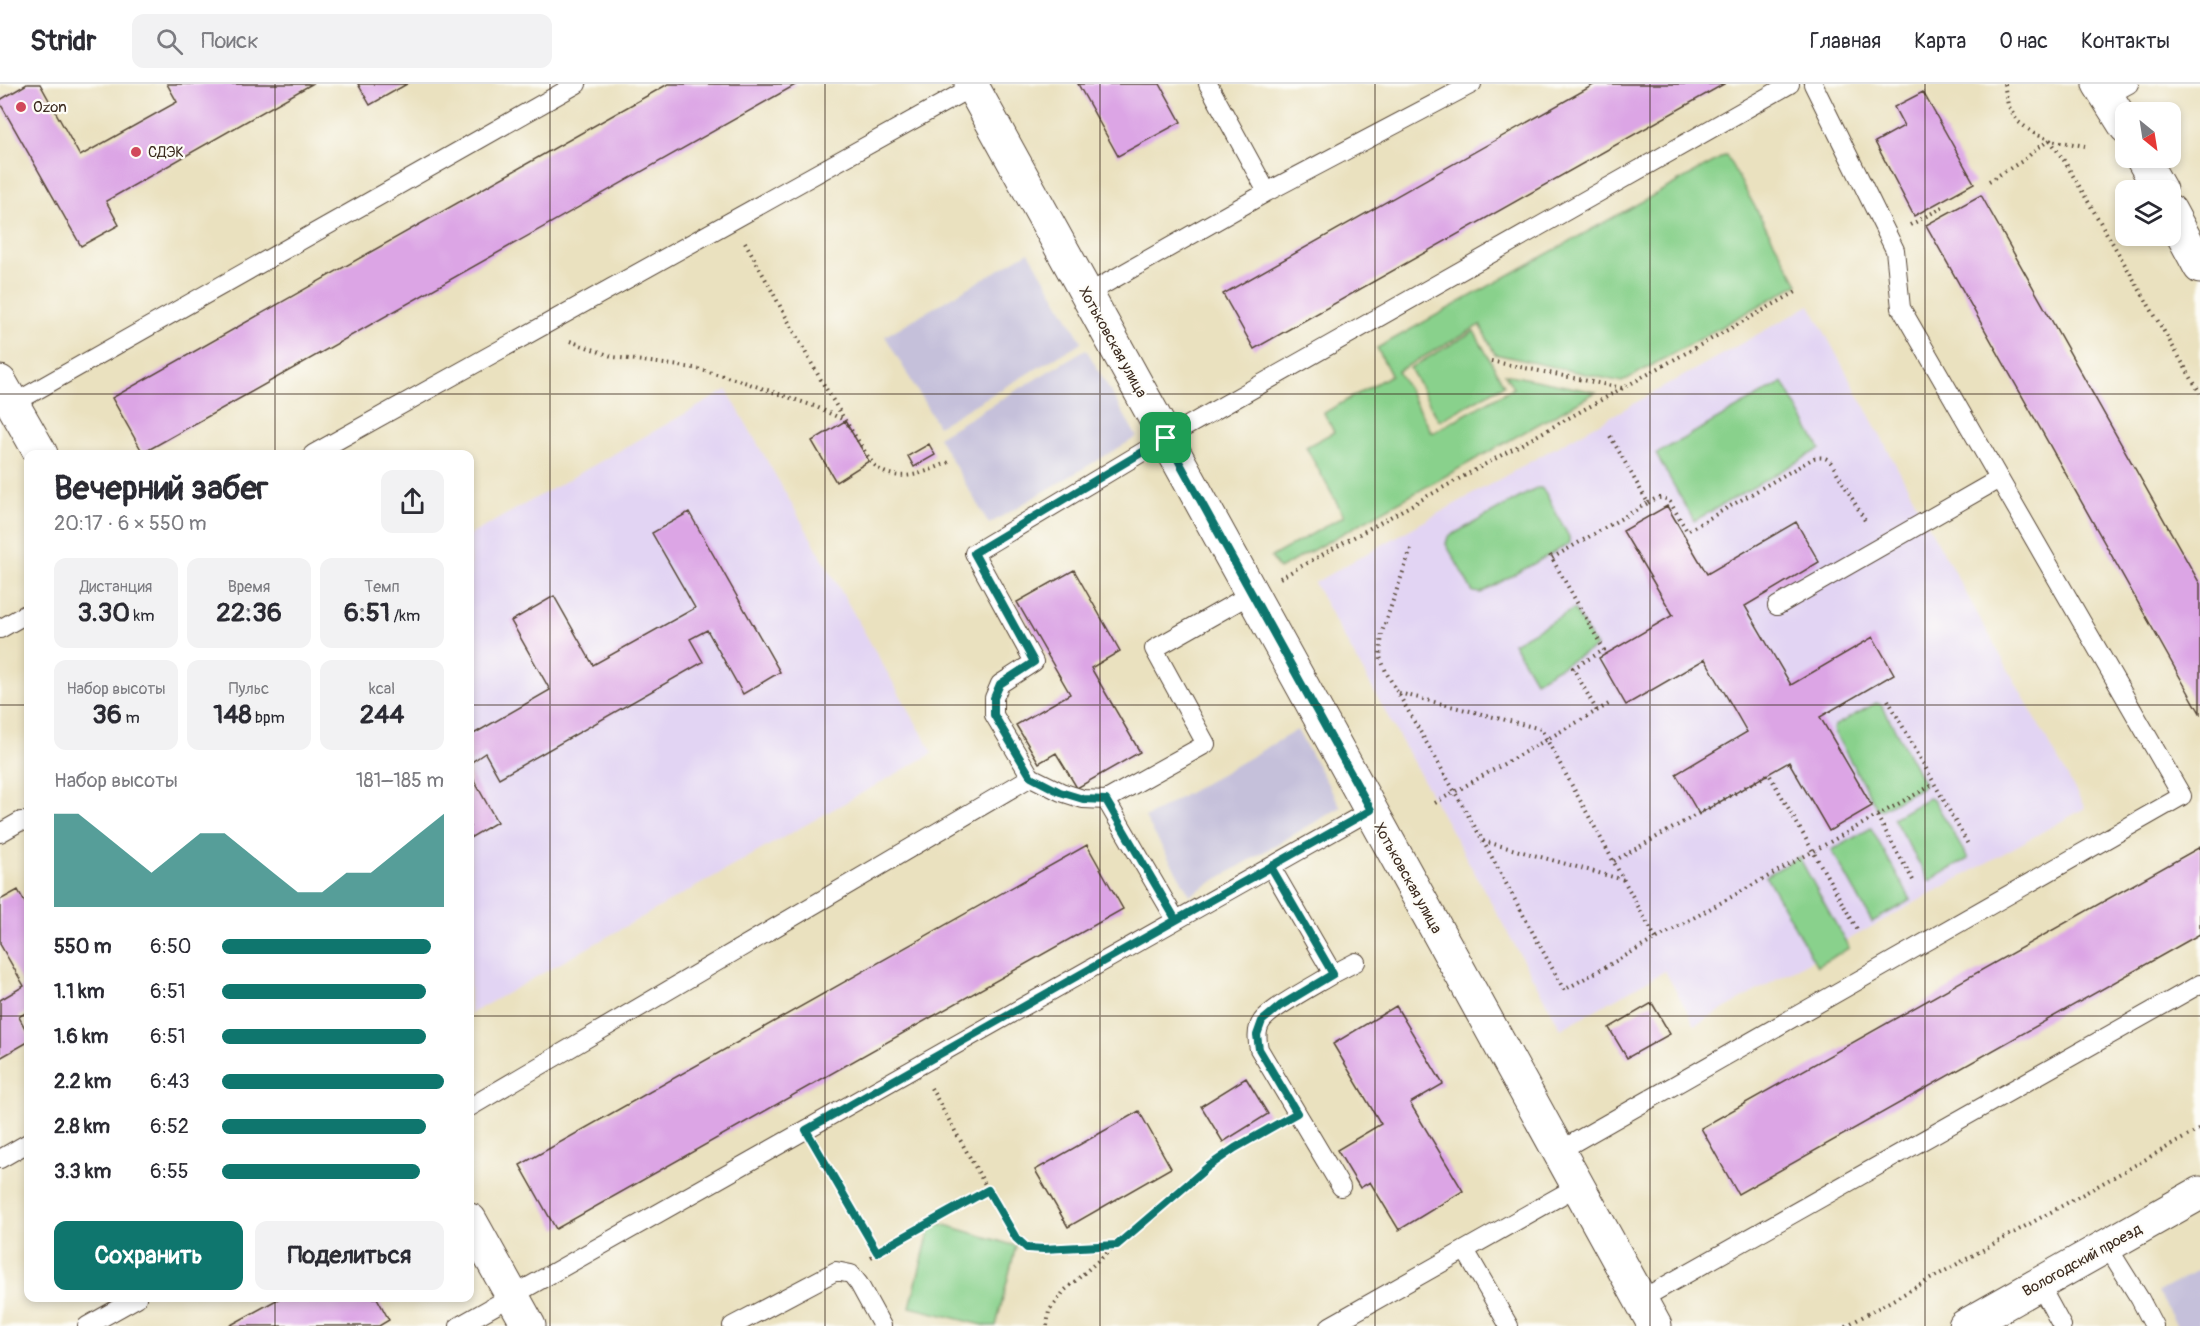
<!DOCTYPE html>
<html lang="ru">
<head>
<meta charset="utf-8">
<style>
	body { margin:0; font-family:Pangolin,sans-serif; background:#f2f2f3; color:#2b2b33; height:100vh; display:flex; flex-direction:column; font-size:22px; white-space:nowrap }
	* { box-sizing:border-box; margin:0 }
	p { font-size:20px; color:#7c7c81 }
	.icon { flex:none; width:33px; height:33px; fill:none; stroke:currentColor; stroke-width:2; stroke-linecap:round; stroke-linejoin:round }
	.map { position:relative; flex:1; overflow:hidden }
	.drawer { position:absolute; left:24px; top:366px; width:450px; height:852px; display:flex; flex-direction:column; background:#fff; border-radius:12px; box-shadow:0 3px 9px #0003 }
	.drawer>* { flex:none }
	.needle { width:39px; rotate:150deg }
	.fabs { position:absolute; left:2115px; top:18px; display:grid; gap:12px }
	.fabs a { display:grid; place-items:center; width:66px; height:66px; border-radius:12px; background:#fff; box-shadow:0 3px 9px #0003; font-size:30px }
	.pin { position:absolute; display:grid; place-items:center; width:51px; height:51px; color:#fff; margin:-26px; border-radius:12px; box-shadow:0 3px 9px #0006 }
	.round { display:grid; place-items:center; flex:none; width:63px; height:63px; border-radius:12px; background:#f2f2f3 }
	.head { display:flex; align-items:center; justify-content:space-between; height:102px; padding:0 30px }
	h1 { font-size:33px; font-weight:800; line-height:45px }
	.stats { display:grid; grid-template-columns:repeat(3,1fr); gap:9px; height:102px; padding:6px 30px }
	.stats div { display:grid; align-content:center; border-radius:12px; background:#f2f2f3; text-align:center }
	.stats b { font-size:26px; font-weight:800 }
	.stats small { font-size:16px; font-weight:400 }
	.stats p { font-size:16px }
	.chart { height:168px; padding:12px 30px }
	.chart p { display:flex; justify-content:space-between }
	.chart svg { width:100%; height:108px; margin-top:6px; fill:#0f766e; opacity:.7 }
	.cta { display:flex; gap:12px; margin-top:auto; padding:12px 30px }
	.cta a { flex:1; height:69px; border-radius:12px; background:#0f766e; color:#fff; font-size:24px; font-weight:800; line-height:69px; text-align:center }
	.cta a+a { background:#f2f2f3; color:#2b2b33 }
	ul { padding:0 30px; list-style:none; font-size:20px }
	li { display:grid; grid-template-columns:96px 72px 1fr; align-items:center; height:45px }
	li i { height:15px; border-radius:8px; background:#0f766e }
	header { display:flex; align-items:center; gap:36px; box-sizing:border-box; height:84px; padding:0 30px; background:#fff; border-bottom:2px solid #e1e1e2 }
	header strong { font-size:28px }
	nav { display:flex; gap:33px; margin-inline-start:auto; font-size:21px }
	.search { width:420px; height:54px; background:#f2f2f3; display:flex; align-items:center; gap:15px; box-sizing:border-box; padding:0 21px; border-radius:12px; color:#7c7c81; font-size:22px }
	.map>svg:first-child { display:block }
	.built { fill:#e2d4f3 }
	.industrial { fill:#c5c0da }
	.green { fill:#89d18c; stroke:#627e55; stroke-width:1.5 }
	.building { fill:#dca5e5 }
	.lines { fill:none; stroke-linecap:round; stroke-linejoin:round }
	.lane-casing { stroke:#554536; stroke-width:20 }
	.street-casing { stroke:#554536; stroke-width:35 }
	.secondary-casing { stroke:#554536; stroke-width:35 }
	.path { stroke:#554536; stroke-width:4; stroke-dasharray:1.5 4.5; stroke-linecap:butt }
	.lane { stroke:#fff; stroke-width:18 }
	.street { stroke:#fff; stroke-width:33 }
	.secondary { stroke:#fff; stroke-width:33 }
	.route-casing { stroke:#fff; stroke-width:12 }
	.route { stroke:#0f766e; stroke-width:8 }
	.grid { fill:none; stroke:#3b2a1e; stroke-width:1.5; stroke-opacity:0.55 }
	.poi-dot { fill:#d1495b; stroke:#fdfcf7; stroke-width:2 }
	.labels { text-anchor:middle; stroke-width:4.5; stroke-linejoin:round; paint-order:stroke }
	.poi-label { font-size:15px; fill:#3b2a1e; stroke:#fdfcf7; text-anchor:start }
	.street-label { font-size:15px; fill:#3b2a1e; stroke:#fdfcf7 }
</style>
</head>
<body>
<header>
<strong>Stridr</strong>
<div class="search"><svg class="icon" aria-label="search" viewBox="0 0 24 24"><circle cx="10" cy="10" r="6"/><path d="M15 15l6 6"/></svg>Поиск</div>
<nav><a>Главная</a><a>Карта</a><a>О нас</a><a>Контакты</a></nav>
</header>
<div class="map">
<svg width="2200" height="1242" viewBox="0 0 2200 1242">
	<rect width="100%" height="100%" fill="#fdfcf7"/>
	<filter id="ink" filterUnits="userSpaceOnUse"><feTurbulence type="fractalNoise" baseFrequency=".0167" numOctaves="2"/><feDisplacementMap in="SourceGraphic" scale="12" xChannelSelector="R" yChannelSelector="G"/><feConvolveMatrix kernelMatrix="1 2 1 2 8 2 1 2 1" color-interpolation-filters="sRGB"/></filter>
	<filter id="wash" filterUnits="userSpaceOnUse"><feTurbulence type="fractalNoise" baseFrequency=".008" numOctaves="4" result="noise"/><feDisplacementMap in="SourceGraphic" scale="24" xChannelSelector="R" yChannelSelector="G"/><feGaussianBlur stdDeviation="1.35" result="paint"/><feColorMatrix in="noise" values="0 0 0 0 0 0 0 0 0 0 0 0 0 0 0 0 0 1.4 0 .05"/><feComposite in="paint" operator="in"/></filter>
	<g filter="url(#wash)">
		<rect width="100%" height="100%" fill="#eae1bf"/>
		<!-- built -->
		<path class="built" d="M1810,221L1926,437L2085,724L1695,941L1665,887L1561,945L1314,499Z
			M727,306L933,669L470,930V451Z"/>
		<!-- industrial -->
		<path class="industrial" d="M1029,168L1082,258L938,342L885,252Z
			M1086,265L1137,353L989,440L938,353Z
			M1297,646L1341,723L1190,811L1145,734Z
			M2200,1185V1242H2177L2158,1208Z"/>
		<!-- green -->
		<path class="green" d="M1726,71L1798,200L1622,298L1495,270L1480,241L1398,287L1432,349L1513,304L1505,290L1596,308L1279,485L1271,473L1344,432L1306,363L1334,348L1324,329L1391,291L1377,264Z
			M1474,247L1504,301L1439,337L1410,284Z
			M1783,298L1820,365L1694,437L1656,370Z
			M1537,404H1541L1545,408L1569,453V460L1481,509L1473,508L1446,460L1448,453Z
			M1574,525L1596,563L1535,597L1513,559Z
			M1876,619L1882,621L1924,700L1922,703L1881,726L1877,724L1833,646L1834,642Z
			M1928,714L1934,716L1968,775L1929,797L1893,734Z
			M1871,744L1911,816L1872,838L1832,766Z
			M1799,773L1849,864L1817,882L1766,792Z
			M932,1137L1016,1162L996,1242H987L910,1223Z"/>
		<g id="blocks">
			<!-- building -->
			<path class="building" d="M27,0H40L80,72L177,18L167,0H312L106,117L119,141L81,162L0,19V16Z
				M358,0H407L370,21Z
				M668,0H797L143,369L112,314Z
				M1078,0H1160L1181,38L1118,72Z
				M1595,0H1724L1254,265L1223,210Z
				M1923,8L1974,99L1914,132L1875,58L1904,42L1894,23Z
				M1981,111L2200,500V629L1926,141Z
				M845,337L869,377L836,398L812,357Z
				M929,360L935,371L914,383L908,372Z
				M1667,422L1707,490L1796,438L1819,478L1745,522L1791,601L1873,553L1894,590L1820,633L1872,722L1829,747L1789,678L1699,730L1676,690L1747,648L1705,575L1626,621L1599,574L1673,531L1623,447Z
				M689,428L780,588L743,610L707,546L690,555L703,578L499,694L485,669L470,679V652L550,606L511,537L554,512L593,581L695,524L652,449Z
				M1074,486L1120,567L1091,584L1140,668L1077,704L1056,669L1039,679L1016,641L1070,610L1017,518Z
				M470,689L497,738L470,754Z
				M1087,761L1123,825L556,1145L520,1081Z
				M2200,763V850L1738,1110L1701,1044Z
				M18,806L28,824V927L19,933L28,950V958L0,974V916L24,902L0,860V816Z
				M1652,919L1670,950L1627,974L1609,944Z
				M1396,922L1443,1000L1410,1019L1463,1107L1399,1146L1370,1098L1360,1104L1337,1066L1381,1040L1333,960Z
				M1246,994L1268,1030L1223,1058L1201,1022Z
				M1139,1027L1171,1084L1068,1143L1035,1086Z
				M280,1214H377L389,1236L379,1242H229Z"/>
		</g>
	</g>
	<g filter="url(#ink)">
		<use href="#blocks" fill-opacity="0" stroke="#554536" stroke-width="1.5"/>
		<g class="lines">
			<defs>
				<path id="lane" d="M1208,0L1267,108
					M2105,13L2129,0
					M1087,210L1267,108L1472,0
					M7,323L577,0
					M313,370L972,3
					M1777,522L1999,395
					M0,545L28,529
					M1106,716L1083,715L1061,708L1031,693L994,631V614L1000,600L1034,578L974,469L1166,354L1790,0
					M0,749L21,737L28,738
					M1271,783L1333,890C1317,900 1271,924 1262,937C1256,945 1257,956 1259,965L1341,1103
					M1176,836L1106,716L1206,660L1154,565L1251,510
					M1333,890L1356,878
					M470,1023L1031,693
					M1559,1067L2182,712L1901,224L1895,166L1813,0
					M0,1075L28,1059
					M2107,1162L2140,1215L2154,1242
					M1465,1166L1509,1242
					M2039,1200L2062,1242
					M1640,1216L2200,900
					M87,1242L137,1214
					M459,1242L1371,726
					M732,1242L836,1187L851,1190L859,1200L882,1242
					M1330,1242L1578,1102"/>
				<path id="street" d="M971,0L1655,1242
					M0,298L41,370
					M470,1136L529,1242"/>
				<path id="secondary" d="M2099,0L2126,43
					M2142,74L2160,106
					M2170,127L2200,183
					M1965,1242L2200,1109"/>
			</defs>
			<!-- lane casing -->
			<use href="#lane" class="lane-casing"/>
			<!-- street casing -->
			<use href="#street" class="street-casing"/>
			<!-- secondary casing -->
			<use href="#secondary" class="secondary-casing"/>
			<!-- path -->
			<path class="path" d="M2004,0L2008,21L2017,37L2035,50L2050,56L2065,78L2200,309
				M1989,97L2024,76L2039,63L2050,56L2085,62
				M1910,141L1945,122
				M745,158C782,224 816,292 857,355C864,365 871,381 882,387C907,399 929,386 952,377
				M570,257L614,273L694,284L738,296L814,322L844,336
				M1491,277L1622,304
				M1648,419C1656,414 1662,411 1670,418L1687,447L1814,374C1822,373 1827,373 1832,380L1867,440
				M1411,465L1382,548L1380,573L1387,590L1483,757L1564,906L1934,700
				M1550,471L1604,566L1573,584L1597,627
				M1552,474L1648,419L1609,350
				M1280,494L1796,208
				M1399,609L1541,645L1656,855
				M1888,616L1969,762
				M1435,719L1609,620
				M1877,732L1914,798
				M1483,757L1624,796
				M1614,777L1769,690L1857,845
				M931,1004L1015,1154L1027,1164L1044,1165L1117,1161L1209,1082L1235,1064L1274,1042
				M819,1067L877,1169
				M871,1173L988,1106
				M1047,1242L1049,1227L1065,1206L1116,1161
				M1846,1242L2200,1045"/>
			<!-- lane -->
			<use href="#lane" class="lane"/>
			<!-- street -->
			<use href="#street" class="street"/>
			<!-- secondary -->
			<use href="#secondary" class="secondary"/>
		</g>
	</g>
	<g class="lines" filter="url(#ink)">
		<defs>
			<path id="route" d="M1166,354L1371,726C1182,832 995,939 806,1046L877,1168L988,1106L1016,1154L1027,1164L1044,1165L1117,1161L1209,1082L1235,1064L1297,1029L1259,965L1257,951L1262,937L1280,922L1333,890L1271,783L1176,836L1106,716L1083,715L1060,708L1031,693L994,631V614L1000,600L1034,578L974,469L1166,354"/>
		</defs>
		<!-- route casing -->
		<use href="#route" class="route-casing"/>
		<!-- route -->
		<use href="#route" class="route"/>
	</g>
	<!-- grid -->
	<path class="grid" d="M275,0V370M550,0V1242M825,0V1242M1100,0V1242M1375,0V1242M1650,0V1242M1925,0V1242M0,310H2200M0,621H28M470,621H2200M0,932H28M470,932H2200M275,1214V1242"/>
	<!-- markers -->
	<g class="poi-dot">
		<circle cx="21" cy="23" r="6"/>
		<circle cx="136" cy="68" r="6"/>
	</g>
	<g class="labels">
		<!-- poi labels -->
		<g class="poi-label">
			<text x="33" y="28">Ozon</text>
			<text x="148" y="73">СДЭК</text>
		</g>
		<!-- street labels -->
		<g class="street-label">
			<text transform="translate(1113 258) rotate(61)" y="5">Хотьковская улица</text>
			<text transform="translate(1408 794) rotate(61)" y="5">Хотьковская улица</text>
			<text transform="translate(2082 1176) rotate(-29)" y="5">Вологодский проезд</text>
		</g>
	</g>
</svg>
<div class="fabs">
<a><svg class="needle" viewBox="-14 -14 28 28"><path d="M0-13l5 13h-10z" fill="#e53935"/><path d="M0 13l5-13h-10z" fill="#7c7c81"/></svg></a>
<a><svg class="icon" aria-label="layers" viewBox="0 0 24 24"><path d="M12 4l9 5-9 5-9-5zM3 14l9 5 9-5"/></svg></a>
</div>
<div class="pin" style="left:1166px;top:354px;background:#1e9e55"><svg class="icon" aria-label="arrive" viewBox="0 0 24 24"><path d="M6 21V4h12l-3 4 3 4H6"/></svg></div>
<section class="drawer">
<div class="head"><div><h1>Вечерний забег</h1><p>20:17 · 6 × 550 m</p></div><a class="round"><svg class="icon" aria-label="share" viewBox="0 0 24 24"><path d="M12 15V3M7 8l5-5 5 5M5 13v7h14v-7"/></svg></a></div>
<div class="stats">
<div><p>Дистанция</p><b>3.30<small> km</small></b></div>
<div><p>Время</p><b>22:36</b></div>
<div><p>Темп</p><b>6:51<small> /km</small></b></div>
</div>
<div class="stats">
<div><p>Набор высоты</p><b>36<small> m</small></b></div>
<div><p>Пульс</p><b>148<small> bpm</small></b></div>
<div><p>kcal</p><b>244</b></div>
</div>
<div class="chart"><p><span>Набор высоты</span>181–185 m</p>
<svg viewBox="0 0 160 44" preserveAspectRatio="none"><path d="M0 44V6L10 6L20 14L30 22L40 30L50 22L60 14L70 14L80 22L90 30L100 38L110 38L120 30L130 30L140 22L150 14L160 6V44z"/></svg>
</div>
<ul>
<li><b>550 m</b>6:50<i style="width:94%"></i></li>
<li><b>1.1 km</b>6:51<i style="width:92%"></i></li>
<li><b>1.6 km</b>6:51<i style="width:92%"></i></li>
<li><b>2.2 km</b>6:43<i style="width:100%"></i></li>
<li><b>2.8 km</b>6:52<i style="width:92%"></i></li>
<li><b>3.3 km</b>6:55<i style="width:89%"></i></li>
</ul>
<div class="cta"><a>Сохранить</a><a>Поделиться</a></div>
</section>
</div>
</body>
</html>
